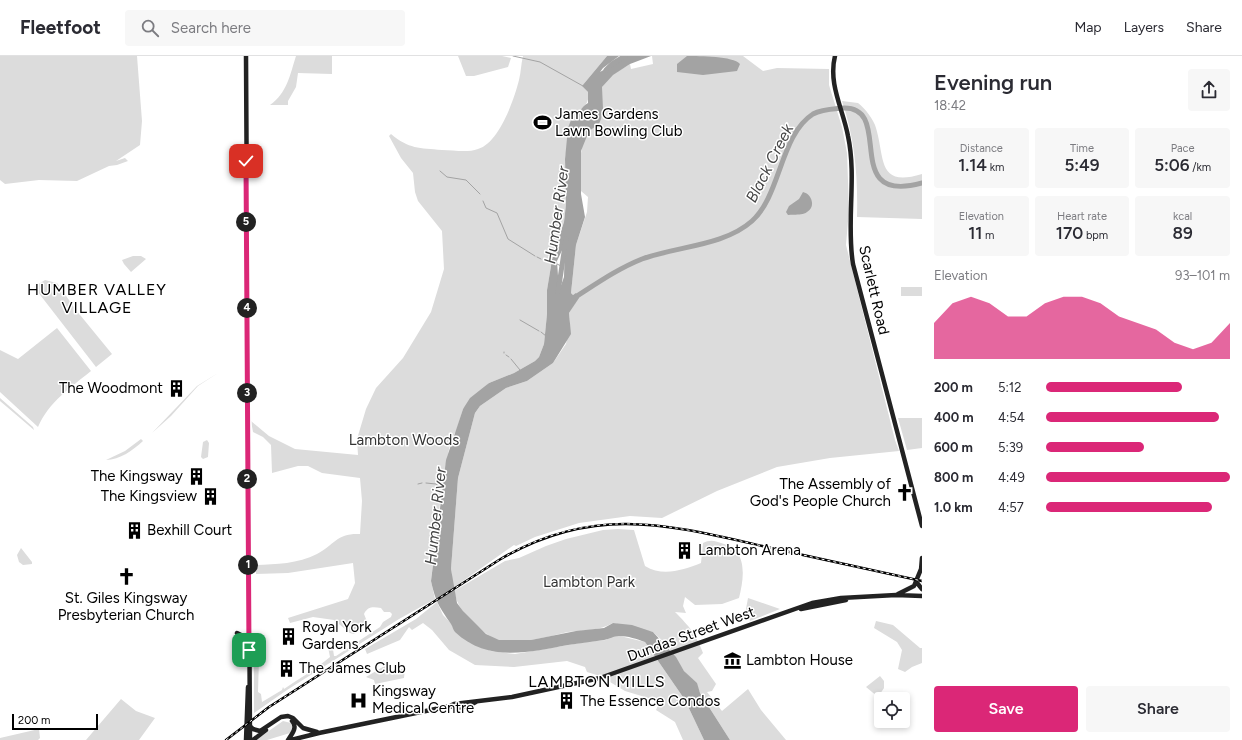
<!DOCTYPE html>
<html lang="en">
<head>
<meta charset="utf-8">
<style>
	body { margin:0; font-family:Figtree,sans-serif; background:#f7f7f7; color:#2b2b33; height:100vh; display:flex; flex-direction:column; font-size:15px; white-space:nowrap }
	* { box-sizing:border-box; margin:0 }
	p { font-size:13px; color:#7c7c81 }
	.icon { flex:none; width:22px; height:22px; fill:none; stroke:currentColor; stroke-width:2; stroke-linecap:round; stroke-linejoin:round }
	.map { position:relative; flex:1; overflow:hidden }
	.details { display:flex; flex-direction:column; background:#fff; width:320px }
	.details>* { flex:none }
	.controls { position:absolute; left:874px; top:636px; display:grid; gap:8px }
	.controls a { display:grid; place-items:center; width:36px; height:36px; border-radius:4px; background:#fff; box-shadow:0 2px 6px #0003; font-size:20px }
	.scale { position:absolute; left:12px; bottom:10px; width:86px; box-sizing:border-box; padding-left:4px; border:2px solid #000; border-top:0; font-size:11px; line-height:14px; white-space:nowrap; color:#000; -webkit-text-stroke:3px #fff; paint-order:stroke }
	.pin { position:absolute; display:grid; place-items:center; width:34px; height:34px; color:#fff; margin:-17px; border-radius:8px; box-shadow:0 2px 6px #0006 }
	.km { position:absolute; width:20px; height:20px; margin:-10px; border-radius:50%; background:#222; color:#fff; font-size:11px; line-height:20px; text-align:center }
	.round { display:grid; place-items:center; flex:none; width:42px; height:42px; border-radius:4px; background:#f7f7f7 }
	.head { display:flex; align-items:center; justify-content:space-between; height:68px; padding:0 12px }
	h1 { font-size:22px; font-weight:600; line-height:30px }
	.figures { display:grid; grid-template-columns:repeat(3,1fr); gap:6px; height:68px; padding:4px 12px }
	.figures div { display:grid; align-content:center; border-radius:4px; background:#f7f7f7; text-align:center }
	.figures b { font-size:17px; font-weight:600 }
	.figures small { font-size:11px; font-weight:400 }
	.figures p { font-size:11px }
	.chart { height:112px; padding:8px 12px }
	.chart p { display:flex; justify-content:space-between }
	.chart svg { width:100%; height:72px; margin-top:4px; fill:#db2777; opacity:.7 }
	.primary-button { display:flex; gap:8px; margin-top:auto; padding:8px 12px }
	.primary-button a { flex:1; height:46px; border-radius:4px; background:#db2777; color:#fff; font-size:16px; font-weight:600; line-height:46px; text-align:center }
	.primary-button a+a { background:#f7f7f7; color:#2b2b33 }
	ul { padding:0 12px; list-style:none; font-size:13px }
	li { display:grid; grid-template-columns:64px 48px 1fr; align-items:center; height:30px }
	li i { height:10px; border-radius:5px; background:#db2777 }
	header { display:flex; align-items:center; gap:24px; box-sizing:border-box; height:56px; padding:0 20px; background:#fff; border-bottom:1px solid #e1e1e2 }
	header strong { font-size:19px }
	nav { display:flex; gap:22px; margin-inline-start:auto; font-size:14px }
	.search { width:280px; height:36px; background:#f7f7f7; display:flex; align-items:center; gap:10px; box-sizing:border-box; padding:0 14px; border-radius:4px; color:#7c7c81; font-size:15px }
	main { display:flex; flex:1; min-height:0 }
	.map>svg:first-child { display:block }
	.green { fill:#dcdcdc }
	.water { fill:#a3a3a3; fill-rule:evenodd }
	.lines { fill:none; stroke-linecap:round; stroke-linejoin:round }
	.stream { stroke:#a3a3a3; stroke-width:1 }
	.river { stroke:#a3a3a3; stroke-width:5 }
	.secondary { stroke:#222; stroke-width:4.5 }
	.rail-casing { stroke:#000; stroke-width:2.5 }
	.rail { stroke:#fff; stroke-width:1; stroke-dasharray:3; stroke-linecap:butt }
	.route-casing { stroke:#fff; stroke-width:8 }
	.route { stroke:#db2777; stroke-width:5 }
	.labels { text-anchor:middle; stroke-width:3; stroke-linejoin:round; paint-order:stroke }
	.poi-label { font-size:15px; fill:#000; stroke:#fff; text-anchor:start }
	.street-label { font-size:15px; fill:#000; stroke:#fff }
	.park-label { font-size:15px; fill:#333; stroke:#fff }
	.water-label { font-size:16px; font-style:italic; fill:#444; stroke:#fff }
	.neighbourhood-label { font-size:16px; letter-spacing:1px; fill:#000; stroke:#fff }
</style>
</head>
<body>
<header>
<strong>Fleetfoot</strong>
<div class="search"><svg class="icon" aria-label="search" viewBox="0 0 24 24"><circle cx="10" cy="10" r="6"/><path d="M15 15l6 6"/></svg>Search here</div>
<nav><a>Map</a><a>Layers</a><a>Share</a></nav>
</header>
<main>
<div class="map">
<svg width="922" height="684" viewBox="0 0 922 684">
	<rect width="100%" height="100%" fill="#fff"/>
	<!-- green -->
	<path class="green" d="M0,0H137L142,65L140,89L116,105L125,102L128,105L117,109L109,110L77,125L39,124L5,128L0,124Z
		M296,0H332V18L298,17L296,31L288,45V49H270C287,37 290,19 296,0Z
		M458,0H502L511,2L508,11L474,20H466Z
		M523,0H607L582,30L588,36C591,48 579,54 575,65H571L565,103L566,148L564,166L553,198L547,234V258L544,288L539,301L535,305L514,317L489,327L463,353L456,375L451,384L443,422L431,525L435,543L399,563L287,634L254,657V601L257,599L259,603L258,636L261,638L262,646L282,634L283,631L284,633C300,622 316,613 330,601L328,591L333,593L334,600H336L380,571L383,566L391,561L392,558L390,556H384L381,552C373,551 368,550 364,558L368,568L354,578L350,577L334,564L313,561L290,567L288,562L348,543L355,527L353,507L288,517L256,518V509C276,508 298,508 317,498C335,488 337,477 360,478L362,445L360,422L322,417L308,410H298L272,417L271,389L263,381L253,376L251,365L269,380L295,393L358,399L357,383L366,353L376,332L403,302L431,256L444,213L442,175L418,145L415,136L413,117L401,102L389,80L391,78C409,93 419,92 442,94C454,94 467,97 478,93C499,87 514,44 519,24C521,16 521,8 523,0Z
		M652,0H743L763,15L777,12L829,13V29L842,71L847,97L849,153L846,189L895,384L899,395L830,402L777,411L717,435L662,462L630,460L579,467L535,481L516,490L514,489L453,532L451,513L458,422L475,357L480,350L506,332L527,325L553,307L566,288L570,268L569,257L577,244L575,238L573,239L571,237L576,189L587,156L588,141L581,135C581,116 577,91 589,75C592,71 597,71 599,67C606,54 598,42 602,31C606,20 621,14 630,8L631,13L653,8Z
		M842,45L858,47C865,52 874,64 876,72C885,102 877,132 922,118V163L857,161C858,120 855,84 842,45Z
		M133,200H141L146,203L131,216L124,208L122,204Z
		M45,224L57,227L76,254L112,298L96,311L34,231Z
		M901,231H922V240H901Z
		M57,272L91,315C70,332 49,346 38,371L0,336V294L18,303Z
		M218,317L198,330L171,360L152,377L197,330Z
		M0,342L33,371L34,374L0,345Z
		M898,362H922V392L907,394Z
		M141,383L143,385C133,394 120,404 106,404L125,395Z
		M207,384L209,387L208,401L203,403L201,401L203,386Z
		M618,473L634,474L645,510C663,521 683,514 701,507L703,487C711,483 715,485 724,488C748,495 744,522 739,542L722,548L695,549L685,541L683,550L686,557L675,556C689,570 696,578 703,597L698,602L716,628L712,635L707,636L722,655L748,633L761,654L786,684H730L700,637L696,627L684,615L666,588L653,576L613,567C599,575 584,574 568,576C551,580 515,590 498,584C489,581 482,574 475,568C465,559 457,550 454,535L505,505L519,502L546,490L566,483L603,474Z
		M21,492L32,506V508L23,509L19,506L17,499Z
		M748,542L780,553L750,565L746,553Z
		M437,546L443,559L469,586L491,595L515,598L586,586L606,584L613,580H620L645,586L685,644L704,684H683L675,666L656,654L659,647L658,645L625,635L600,620L587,616L585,611L567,605L514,611L475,609L449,594L432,574L423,567L412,574L409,571L400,584L367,598L365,593L416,563Z
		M876,565L893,569L920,592H922V607L912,611L905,616L898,613L902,594L897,586L874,572Z
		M386,609L392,619L405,611L404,622L375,628L374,624L366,621Z
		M880,620L884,625V632L878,641L866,631Z
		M121,643L136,655L155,662L139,684H86Z
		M283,665L291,667L293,670L290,677L267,684H256Z
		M39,673L40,682L38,684H0V682Z"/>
	<!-- water -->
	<path class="water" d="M607,0H619L603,12L600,16L614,8L622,0H651L630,8L613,19L602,31L603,53L601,63L599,68L589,75L581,95V138L585,161L576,189L571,237L573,239L576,237L579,242L569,257L571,278L553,307L527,325L506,332L480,350L475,357L458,422L451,513L457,547L463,555L486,578L499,584H531L576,575L604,572L613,567L632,569L653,576L676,601L684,615L697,627L700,637L730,684H704L685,644L645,586C637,583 628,580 619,580C613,580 610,583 604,584C592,586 580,587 568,589C529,596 488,607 455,576C453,574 453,571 451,568C439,550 436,547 431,525L446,404L463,353L470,342L489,327L514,317L535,305L539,301L544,288L547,258V234L553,198L564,166L566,148L565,103L568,72L571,64L575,65C577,59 582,50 588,47V36L582,30ZM565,188L564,221L559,235L557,205Z
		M687,0C700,0 733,0 740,8L737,15L703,19L677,16V8Z
		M803,136C812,138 816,151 807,156C802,160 793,158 788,159L786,156L789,150L799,143Z"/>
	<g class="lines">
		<!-- stream -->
		<path class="stream" d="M513,0L540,6L583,30
			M440,115L447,121L466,124L480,138
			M483,145L486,152L497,157L508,183L535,200
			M537,201L541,203
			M545,204L552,206
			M557,208L561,210
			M520,264L539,275
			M541,276L546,280
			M504,296V297
			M506,299L509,301
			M511,303L520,314
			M426,427L436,428L442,432
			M418,428L422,427"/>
		<!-- river -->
		<path class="river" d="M606,14L612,8L625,0
			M558,236L566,183
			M574,242C596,228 617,213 642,203C678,190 724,190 752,165C781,139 780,79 813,58C822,53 833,53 843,52C896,50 839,150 922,127"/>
		<!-- secondary -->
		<path class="secondary" d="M246,0L250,684
			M835,0C828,28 843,53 848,80C857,122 846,166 853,208L922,470
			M921,514L922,502
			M918,528L922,533
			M898,538L914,530L921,513
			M801,553L846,544
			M237,577L243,580L247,588
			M450,650C459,653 469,651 476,646
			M250,670L253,673L260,675L281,661L288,660L293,662L303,672L317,676
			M246,684L248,631
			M253,684L266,674
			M288,684C292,678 298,671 292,665
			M291,684L319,677L450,650L454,648L512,641L600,622L812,547L841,542L896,539L922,540"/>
		<defs>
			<path id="rail" d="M226,684L269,651L499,504C595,447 670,469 771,492C821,503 872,514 922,525"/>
		</defs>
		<!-- rail casing -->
		<use href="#rail" class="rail-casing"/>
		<!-- rail -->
		<use href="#rail" class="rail"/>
	</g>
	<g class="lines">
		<defs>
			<path id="route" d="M246,105L249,594"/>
		</defs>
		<!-- route casing -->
		<use href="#route" class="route-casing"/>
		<!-- route -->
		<use href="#route" class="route"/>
	</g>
	<!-- icons -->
	<defs>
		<symbol id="stadium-bare" viewBox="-9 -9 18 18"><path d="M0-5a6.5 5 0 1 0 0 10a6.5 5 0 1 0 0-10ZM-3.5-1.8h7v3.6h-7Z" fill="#000" stroke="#fff" stroke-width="2.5" paint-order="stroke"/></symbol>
		<symbol id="building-bare" viewBox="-9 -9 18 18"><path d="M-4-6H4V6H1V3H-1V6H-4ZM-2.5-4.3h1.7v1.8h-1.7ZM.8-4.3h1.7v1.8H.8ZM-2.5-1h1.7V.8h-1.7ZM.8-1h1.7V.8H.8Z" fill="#000" stroke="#fff" stroke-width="2.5" paint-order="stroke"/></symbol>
		<symbol id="church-bare" viewBox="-9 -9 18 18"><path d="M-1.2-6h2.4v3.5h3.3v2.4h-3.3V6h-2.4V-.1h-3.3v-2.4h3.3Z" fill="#000" stroke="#fff" stroke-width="2.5" paint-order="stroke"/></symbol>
		<symbol id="museum-bare" viewBox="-9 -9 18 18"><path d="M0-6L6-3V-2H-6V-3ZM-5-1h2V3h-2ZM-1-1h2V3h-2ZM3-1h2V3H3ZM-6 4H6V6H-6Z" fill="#000" stroke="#fff" stroke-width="2.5" paint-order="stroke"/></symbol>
		<symbol id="hospital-bare" viewBox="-9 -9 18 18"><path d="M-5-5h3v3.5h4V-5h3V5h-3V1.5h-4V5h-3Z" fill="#000" stroke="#fff" stroke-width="2.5" paint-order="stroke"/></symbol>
	</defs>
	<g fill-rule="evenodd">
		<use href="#stadium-bare" x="530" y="54" width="25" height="25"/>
		<use href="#building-bare" x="164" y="320" width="25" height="25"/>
		<use href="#building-bare" x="184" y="408" width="25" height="25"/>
		<use href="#church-bare" x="892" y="424" width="25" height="25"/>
		<use href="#building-bare" x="198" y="428" width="25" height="25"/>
		<use href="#building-bare" x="122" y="462" width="25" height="25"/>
		<use href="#building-bare" x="672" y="482" width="25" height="25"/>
		<use href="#church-bare" x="114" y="508" width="25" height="25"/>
		<use href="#building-bare" x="276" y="568" width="25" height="25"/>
		<use href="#museum-bare" x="720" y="592" width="25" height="25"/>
		<use href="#building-bare" x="274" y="600" width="25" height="25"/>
		<use href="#hospital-bare" x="346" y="632" width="25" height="25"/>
		<use href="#building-bare" x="554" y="632" width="25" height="25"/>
	</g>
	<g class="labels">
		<!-- poi labels -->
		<g class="poi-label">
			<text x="555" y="63">James Gardens<tspan x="555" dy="17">Lawn Bowling Club</tspan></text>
			<text x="163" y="337" text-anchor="end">The Woodmont</text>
			<text x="183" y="425" text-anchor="end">The Kingsway</text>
			<text x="891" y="433" text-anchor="end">The Assembly of<tspan x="891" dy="17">God's People Church</tspan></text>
			<text x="197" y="445" text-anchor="end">The Kingsview</text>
			<text x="147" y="479">Bexhill Court</text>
			<text x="698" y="499">Lambton Arena</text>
			<text x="126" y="547" text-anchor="middle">St. Giles Kingsway<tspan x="126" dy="17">Presbyterian Church</tspan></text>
			<text x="302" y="576">Royal York<tspan x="302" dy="17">Gardens</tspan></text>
			<text x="746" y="609">Lambton House</text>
			<text x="299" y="617">The James Club</text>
			<text x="372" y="640">Kingsway<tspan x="372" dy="17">Medical Centre</tspan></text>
			<text x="580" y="650">The Essence Condos</text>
		</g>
		<!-- street labels -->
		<g class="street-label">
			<text transform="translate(874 234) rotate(77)" y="5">Scarlett Road</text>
			<text transform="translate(691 578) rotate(-20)" y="5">Dundas Street West</text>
		</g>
		<!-- park labels -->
		<g class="park-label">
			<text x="404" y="389">Lambton Woods</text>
			<text x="589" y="531">Lambton Park</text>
		</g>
		<!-- water labels -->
		<g class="water-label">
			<text transform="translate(769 107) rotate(-63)" y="6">Black Creek</text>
			<text transform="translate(556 159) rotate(-82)" y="6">Humber River</text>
			<text transform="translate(435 460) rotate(-84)" y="6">Humber River</text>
		</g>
		<!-- neighbourhood labels -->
		<g class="neighbourhood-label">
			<text x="97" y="239">HUMBER VALLEY<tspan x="97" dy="18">VILLAGE</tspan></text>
			<text x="597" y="631">LAMBTON MILLS</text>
		</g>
	</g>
</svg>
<div class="controls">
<a><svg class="icon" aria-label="locate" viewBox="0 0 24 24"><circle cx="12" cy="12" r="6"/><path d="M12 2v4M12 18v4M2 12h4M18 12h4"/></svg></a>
</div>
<div class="scale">200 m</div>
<div class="pin" style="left:249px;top:594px;background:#1e9e55"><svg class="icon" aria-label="arrive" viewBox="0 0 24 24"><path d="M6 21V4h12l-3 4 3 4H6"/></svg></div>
<div class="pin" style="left:246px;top:105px;background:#d93025"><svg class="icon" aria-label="check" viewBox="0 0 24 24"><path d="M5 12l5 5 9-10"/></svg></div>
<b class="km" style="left:248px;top:509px">1</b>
<b class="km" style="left:247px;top:423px">2</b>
<b class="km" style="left:247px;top:337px">3</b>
<b class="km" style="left:247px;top:252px">4</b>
<b class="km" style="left:246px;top:166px">5</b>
</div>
<section class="details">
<div class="head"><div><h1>Evening run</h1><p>18:42</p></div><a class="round"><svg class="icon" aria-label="share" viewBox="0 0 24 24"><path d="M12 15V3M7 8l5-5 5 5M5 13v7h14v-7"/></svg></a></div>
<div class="figures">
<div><p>Distance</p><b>1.14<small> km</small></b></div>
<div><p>Time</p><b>5:49</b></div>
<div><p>Pace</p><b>5:06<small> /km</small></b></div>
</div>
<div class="figures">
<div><p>Elevation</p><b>11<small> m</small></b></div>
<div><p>Heart rate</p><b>170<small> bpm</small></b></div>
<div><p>kcal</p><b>89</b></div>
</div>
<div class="chart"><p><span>Elevation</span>93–101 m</p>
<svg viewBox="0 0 160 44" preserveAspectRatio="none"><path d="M0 44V22L10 10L20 6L30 10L40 18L50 18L60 10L70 6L80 6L90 10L100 18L110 22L120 26L130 34L140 38L150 34L160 22V44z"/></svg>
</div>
<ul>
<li><b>200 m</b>5:12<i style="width:74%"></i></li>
<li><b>400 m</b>4:54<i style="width:94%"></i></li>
<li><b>600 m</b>5:39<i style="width:53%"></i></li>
<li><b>800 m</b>4:49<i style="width:100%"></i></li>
<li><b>1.0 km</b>4:57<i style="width:90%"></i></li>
</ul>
<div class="primary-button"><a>Save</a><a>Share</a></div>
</section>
</main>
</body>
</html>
